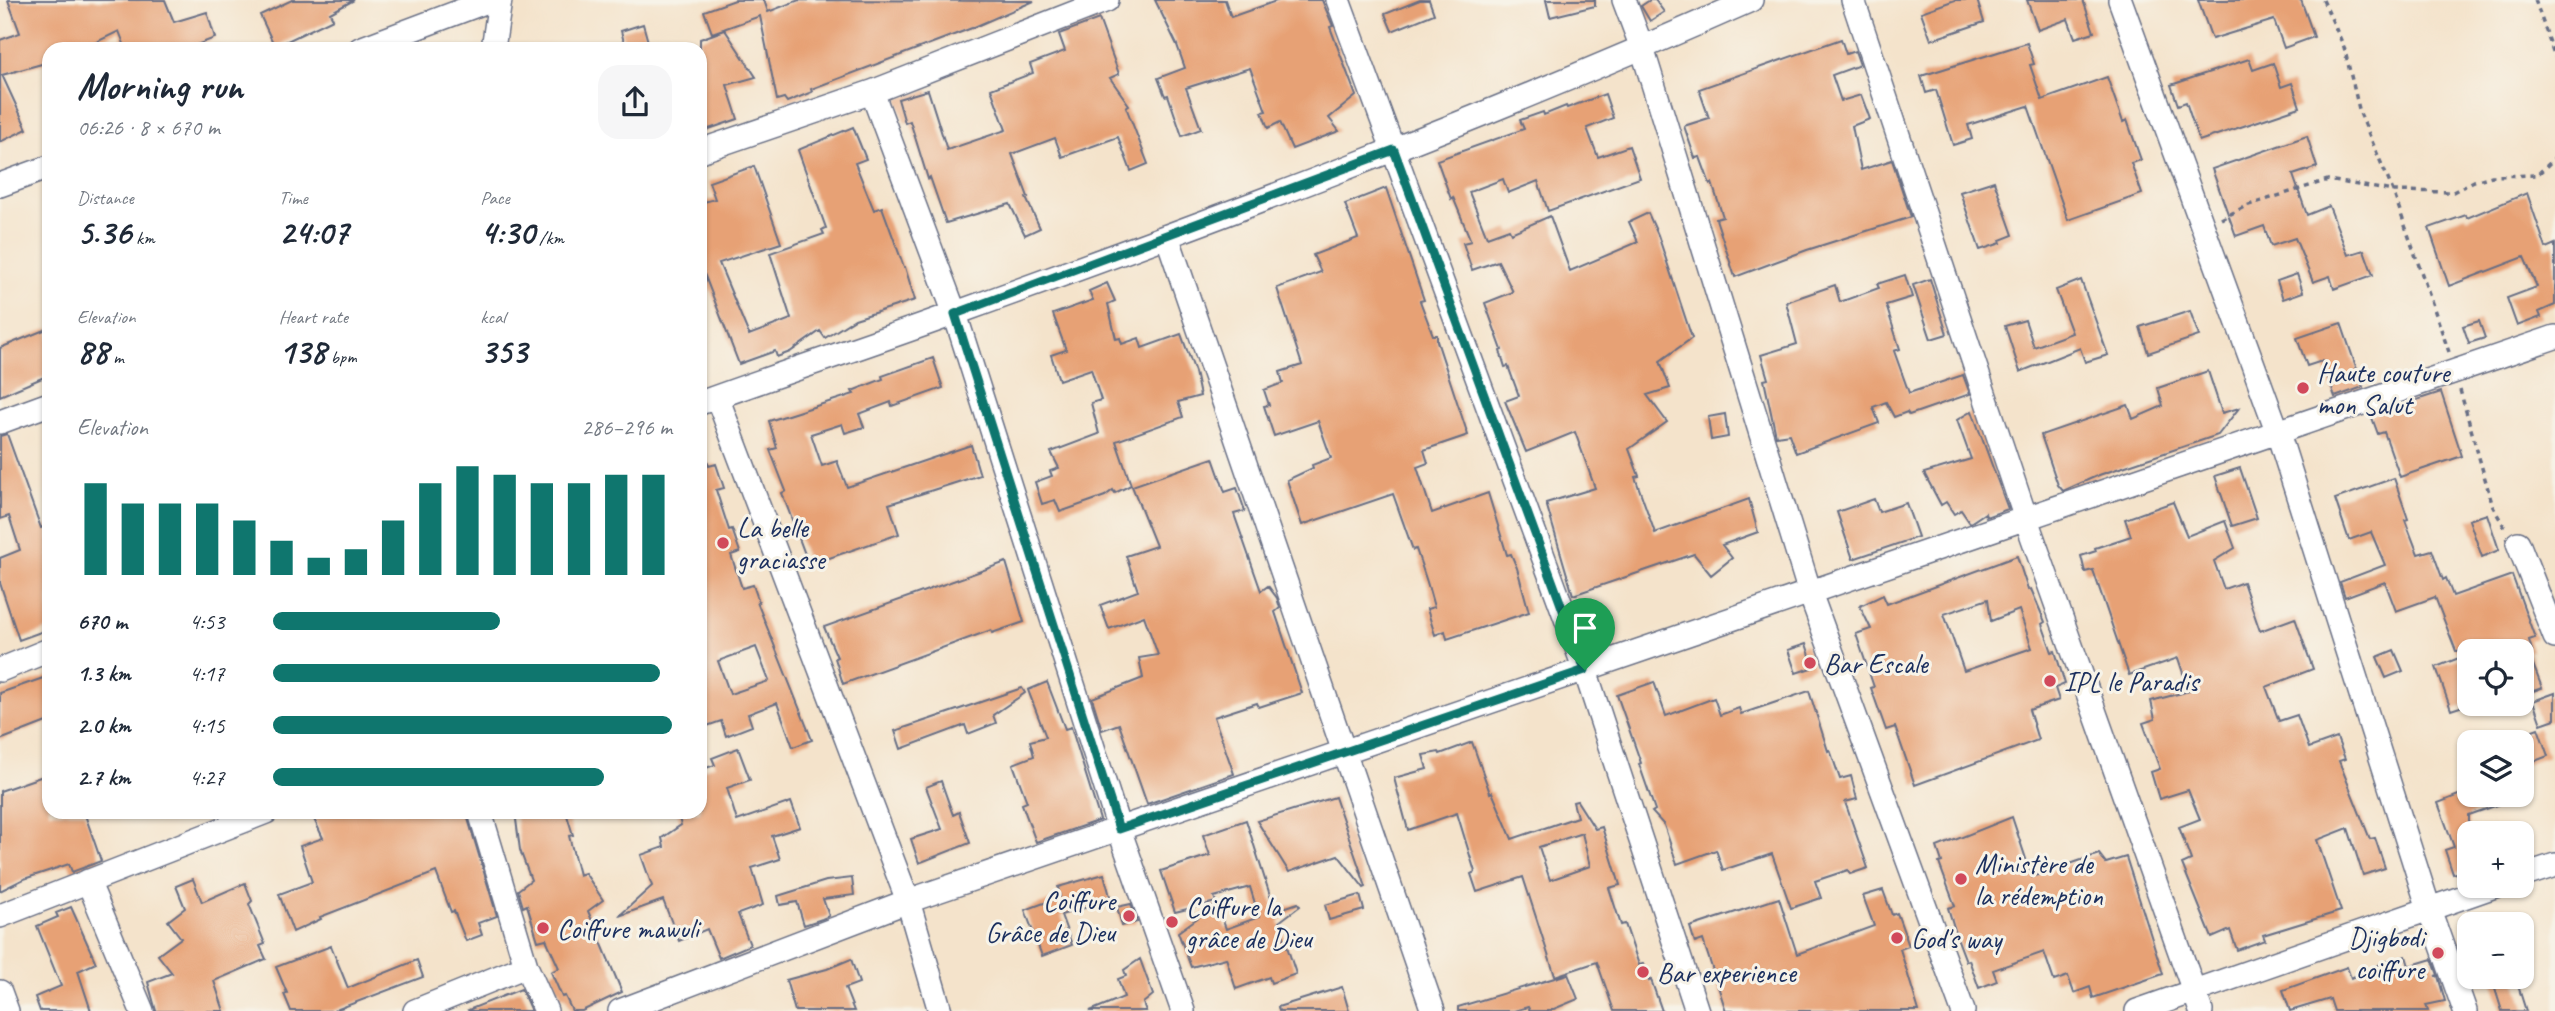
<!DOCTYPE html>
<html lang="en">
<head>
<meta charset="utf-8">
<style>
	body { margin:0; font-family:Caveat,sans-serif; background:#f6f6f7; color:#1f2937; height:100vh; display:flex; flex-direction:column; font-size:26px; white-space:nowrap }
	* { box-sizing:border-box; margin:0 }
	p { font-size:23px; color:#747a83 }
	.icon { flex:none; width:38px; height:38px; fill:none; stroke:currentColor; stroke-width:2; stroke-linecap:round; stroke-linejoin:round }
	.map { position:relative; flex:1; overflow:hidden }
	.sheet { position:absolute; left:42px; top:42px; width:665px; height:777px; display:flex; flex-direction:column; background:#fff; border-radius:21px; box-shadow:0 2px 5px #0004 }
	.sheet>* { flex:none }
	.controls { position:absolute; left:2457px; top:639px; display:grid; gap:14px }
	.controls a { display:grid; place-items:center; width:77px; height:77px; border-radius:14px; background:#fff; box-shadow:0 2px 5px #0004; font-size:35px }
	.pin { position:absolute; display:grid; place-items:center; width:60px; height:60px; color:#fff; margin:-72px -30px; border-radius:50% 50% 50% 0; rotate:-45deg; box-shadow:0 0 7px #0007 }
	.pin .icon { rotate:45deg }
	.round { display:grid; place-items:center; flex:none; width:74px; height:74px; border-radius:21px; background:#f6f6f7 }
	.head { display:flex; align-items:center; justify-content:space-between; height:119px; padding:0 35px }
	h1 { font-size:38px; font-weight:700; line-height:52px }
	.stats { display:grid; grid-template-columns:repeat(3,1fr); gap:10px; height:119px; padding:7px 35px }
	.stats div { display:grid; align-content:center }
	.stats b { font-size:35px; font-weight:700 }
	.stats small { font-size:19px; font-weight:400 }
	.stats p { font-size:19px }
	.chart { height:196px; padding:14px 35px }
	.chart p { display:flex; justify-content:space-between }
	.chart svg { width:100%; height:126px; margin-top:7px; stroke:#0f766e; stroke-width:6 }
	ul { padding:0 35px; list-style:none; font-size:23px }
	li { display:grid; grid-template-columns:112px 84px 1fr; align-items:center; height:52px }
	li i { height:18px; border-radius:9px; background:#0f766e }
	.map>svg:first-child { display:block }
	.building { fill:#e7a175; fill-rule:evenodd }
	.lines { fill:none; stroke-linecap:round; stroke-linejoin:round }
	.street-casing { stroke:#676e84; stroke-width:26 }
	.path { stroke:#676e84; stroke-width:3.5; stroke-dasharray:5 5; stroke-linecap:butt }
	.street { stroke:#fff; stroke-width:23 }
	.route-casing { stroke:#fff; stroke-width:14 }
	.route { stroke:#0f766e; stroke-width:9 }
	.poi-dot { fill:#d1495b; stroke:#f7f3e8; stroke-width:2.5 }
	.labels { text-anchor:middle; stroke-width:6; stroke-linejoin:round; paint-order:stroke }
	.poi-label { font-size:28px; fill:#1b2f5e; stroke:#f7f3e8; text-anchor:start }
</style>
</head>
<body>
<div class="map">
<svg width="2555" height="1011" viewBox="0 0 2555 1011">
	<rect width="100%" height="100%" fill="#f7f3e8"/>
	<filter id="ink" filterUnits="userSpaceOnUse"><feTurbulence type="fractalNoise" baseFrequency=".0143" numOctaves="2"/><feDisplacementMap in="SourceGraphic" scale="14" xChannelSelector="R" yChannelSelector="G"/><feConvolveMatrix kernelMatrix="1 2 1 2 8 2 1 2 1" color-interpolation-filters="sRGB"/></filter>
	<filter id="wash" filterUnits="userSpaceOnUse"><feTurbulence type="fractalNoise" baseFrequency=".00686" numOctaves="4" result="noise"/><feDisplacementMap in="SourceGraphic" scale="28" xChannelSelector="R" yChannelSelector="G"/><feGaussianBlur stdDeviation="1.57" result="paint"/><feColorMatrix in="noise" values="0 0 0 0 0 0 0 0 0 0 0 0 0 0 0 0 0 1.4 0 .05"/><feComposite in="paint" operator="in"/></filter>
	<g filter="url(#wash)">
		<rect width="100%" height="100%" fill="#f4e3cb"/>
		<g id="blocks">
			<!-- building -->
			<path class="building" d="M8,0H165L174,22L207,12L215,38L186,49H126L119,31L82,49H49V62L2,75L27,129L0,142V40L20,33Z
				M292,0H354L330,13L333,19L275,47L260,15Z
				M735,0H764L768,12L799,0L1034,1L972,28L811,89L812,92L787,102L784,98L777,100L760,16L712,33L704,11Z
				M1155,0H1225L1231,17L1279,0H1322L1333,26L1330,27L1356,96L1329,118L1339,131L1292,149L1280,122L1268,128L1262,112L1266,111L1250,68L1186,88L1201,129L1182,136L1168,95L1165,96L1158,78L1185,68L1177,45Z
				M1420,0H1429L1434,14L1392,31L1385,14Z
				M1546,0H1595V6L1550,17Z
				M1650,0H1655L1664,12L1650,21L1641,6Z
				M1955,0H1977L1984,22L1931,40L1921,12Z
				M2027,0H2083L2094,32L2075,38L2068,19L2038,30Z
				M2198,0H2301L2314,37L2284,48L2274,20L2212,39Z
				M1099,19L1119,74L1110,78L1129,105L1126,107L1148,164L1131,171L1118,137L1062,157L1055,138L1012,154L1028,197L1026,198L1040,228L1025,235L1010,204L946,223L930,177L928,179L910,121L905,123L898,99L928,90L947,150L1006,130L991,89L1033,73L1030,64L1065,51L1059,34Z
				M643,24L650,49H626L621,31Z
				M725,30L756,77L727,85L738,119L700,132V39Z
				M1841,39L1846,54L1855,51L1860,65L1832,75L1841,101L1861,95L1870,119L1852,126L1861,170L1892,160L1911,217L1807,250L1735,277L1716,219L1723,217L1712,183L1710,184L1700,157L1695,158L1684,126L1709,118L1699,89Z
				M2027,43L2034,64L2030,65L2042,100L2107,77L2123,122L2127,120L2141,160L2131,163L2142,194L2068,220L2028,106L1968,125L1972,139L1953,145L1936,90L1926,93L1921,76Z
				M2249,59L2253,70L2273,63L2281,87L2292,83L2300,107L2199,141L2186,102L2178,105L2171,85Z
				M1605,94L1613,118L1587,128L1598,157L1629,146L1640,178L1548,211L1538,181L1508,193L1503,179L1469,192L1487,237L1509,229L1511,233L1550,216L1570,271L1638,242L1629,222L1648,213L1658,235L1692,338L1660,361L1670,388L1647,395L1667,422L1629,449L1639,476L1635,477L1655,533L1749,499L1758,532L1722,545L1732,558L1711,575L1694,554L1573,595L1546,503L1595,488L1575,432L1526,452L1505,401L1519,396L1508,366L1505,367L1500,351L1502,350L1485,303L1513,292L1498,261L1472,270L1463,243L1471,241L1453,197L1451,199L1437,160L1524,129L1520,120L1543,112L1544,115L1566,106L1567,108Z
				M853,127L866,159L855,163L874,210L882,207L904,267H905L915,300L855,319L825,338L820,331L790,352L777,357L775,351L739,364L700,263V203L715,199L709,182L754,166L781,243L719,263L749,335L791,319L770,253L824,234L822,230L826,228L798,150Z
				M2307,136L2317,167L2293,175L2307,215L2329,206L2348,255L2364,250L2373,275L2334,289L2330,276L2313,282L2295,238L2271,246L2264,226L2236,236L2212,169Z
				M1994,181L2013,235L2000,240L2001,243L1980,250L1960,192Z
				M1386,188L1424,300L1420,301L1433,335H1437V341L1468,435L1424,450L1428,463L1417,467L1432,513L1488,493L1507,555L1511,554L1517,568L1529,612L1447,639L1445,631L1435,635L1427,609L1434,607L1427,582L1416,549L1413,550L1393,494L1302,525L1287,480L1313,468L1312,465L1331,458L1318,421L1274,436L1264,406L1269,405L1264,390L1283,383L1280,372L1302,365L1277,288L1321,272L1313,255L1358,238L1345,204Z
				M2527,193L2546,248L2555,244V305L2539,312L2541,317L2517,326L2507,298L2537,287L2524,257L2449,286L2429,228L2466,215L2467,218Z
				M2297,274L2303,292L2283,299L2277,281Z
				M1905,275L1912,297L1886,305L1900,349L1894,351L1909,393L1963,375L1970,394L1909,415L1907,412L1894,417L1886,402L1873,407L1879,423L1796,453L1789,434L1776,436L1764,380L1768,379L1761,355L1797,344L1786,302L1835,285L1840,302L1879,288L1877,284Z
				M1930,279L1947,334L1931,339L1913,285Z
				M2081,280L2108,355L2085,362L2080,348L2020,372L2005,326L2025,320L2034,347L2072,333L2056,290Z
				M1107,283L1115,301L1108,304L1116,339L1120,338L1122,344L1139,338L1142,348L1181,334L1195,372L1200,396L1178,402L1183,417L1116,441L1131,485L1115,493L1113,490L1105,496L1060,512L1055,500L1042,504L1035,482L1052,476L1050,471L1059,468L1051,452L1099,434L1091,403L1101,400L1091,369L1059,380L1051,355L1066,350L1053,314L1093,300L1089,291Z
				M2190,311L2199,336L2148,353L2140,327Z
				M2479,321L2485,338L2469,343L2463,326Z
				M2341,323L2363,387L2335,397L2322,361L2307,366L2297,338Z
				M49,328V375L0,396V348Z
				M933,358L943,388L892,406L891,402L859,414L864,427L845,433L842,424L811,434L822,466L837,461L847,487L971,445L980,475L889,504L899,534L809,565L782,493L786,491L770,450L777,448L769,421L854,394L852,391L883,379L882,376Z
				M2208,371L2222,413L2239,408L2218,435L2099,475L2063,491L2058,485L2041,435L2128,405L2133,419L2163,406L2158,388Z
				M2441,392L2462,456L2400,477L2384,432L2378,434L2371,415Z
				M1972,411L2008,509L1986,517L1985,513L1970,523L1961,510L1954,514L1946,502L1941,505L1924,473L1971,459L1957,420Z
				M1725,414L1728,437L1711,440L1708,417Z
				M7,434L41,528L49,525V629L19,640L0,583V558L20,550L9,516L0,519V436Z
				M704,450L709,466L716,464L724,488L716,490L729,530L732,529L740,552L731,555L742,588L753,585L759,602H757L812,740L793,747L777,703L748,714L752,726L726,736L721,721L707,726L700,707V451ZM756,647L769,681L730,694L718,661Z
				M1213,458L1225,492L1237,488L1245,511L1234,514L1261,591L1268,586L1277,598L1280,608L1275,612L1302,693L1259,707L1257,703L1214,717L1234,774L1147,804L1119,724L1102,730L1092,698L1143,678L1139,658L1158,655L1144,616L1109,629L1100,605L1138,591L1126,556L1156,546L1132,486Z
				M2240,468L2257,518L2232,526L2215,476Z
				M2394,478L2408,519L2405,520L2418,554L2432,550L2443,580L2446,578L2453,596L2512,575L2535,638L2529,640L2532,651H2528L2542,688L2522,695V651H2456L2435,597L2396,611L2385,582L2345,597L2340,582L2385,565L2371,532L2349,540L2335,499Z
				M1874,499L1879,512L1906,503L1918,537L1853,559L1837,512Z
				M2173,502L2187,536L2225,521L2235,548L2214,561L2224,589L2243,582L2260,631L2295,618L2313,669L2266,687L2279,721L2297,715L2309,748L2337,738L2345,759L2339,761L2370,839L2375,838L2385,868L2363,875L2348,828L2317,840L2341,911L2263,935L2265,940L2237,950L2230,930L2212,938L2182,864L2191,860L2179,827L2200,819L2188,790L2159,799L2151,772L2160,769L2143,723L2155,719L2151,701L2189,691L2178,658L2129,675L2093,570L2085,572L2081,556L2096,551L2095,548L2131,536L2125,519Z
				M2487,514L2499,550L2482,557L2469,520Z
				M2017,556L2028,590L2031,589L2045,622L2042,624L2052,652L2055,651L2065,684L2055,688L2059,700L2029,710L2038,740L1915,785L1895,727L1886,730L1871,688L1874,687L1856,634L1871,629L1860,606L1883,595L1887,604ZM1988,599L1991,621L2019,610L2032,648L1964,671L1944,614Z
				M1006,562L1024,622L992,633L991,630L843,684L835,658L837,657L824,627Z
				M1806,644L1814,667L1796,673L1788,650Z
				M2394,650L2403,671L2386,678L2377,657Z
				M2469,654V704L2451,710L2436,667Z
				M49,676V721L0,740V693Z
				M1047,682L1065,729L1071,727L1100,820L1036,842L1022,804L1027,802L1013,764L1034,756L1030,741L1046,737L1028,690Z
				M1654,682L1666,716L1714,698L1720,715L1739,708L1741,714L1809,691L1828,751L1830,750L1840,779L1851,776L1857,799L1845,802L1868,868L1850,874L1848,870L1815,881L1821,898L1791,908L1772,854L1723,870L1716,850L1677,864L1664,825L1652,812L1655,810L1639,764L1641,763L1617,695Z
				M1022,688L1025,693L993,715L996,723L968,734L965,725L901,749L895,731Z
				M2555,693V719L2541,724L2533,701Z
				M2538,728L2548,756L2522,766V734Z
				M1472,742L1490,793L1492,792L1512,839L1577,817L1573,802L1577,801L1595,829L1602,827L1620,885L1609,888L1621,925L1625,924L1639,965L1643,964L1649,981L1651,980L1662,1011H1614L1597,962L1555,976L1523,877L1477,892L1471,874L1475,872L1457,813L1408,830L1394,778L1427,769L1423,755L1439,752L1440,754ZM1582,833L1590,866L1550,880L1539,847Z
				M738,748L750,780L727,788L737,821L791,802L800,827L772,836L780,859L752,868L763,905L738,914L750,945L719,958L707,929L679,941L663,900L619,916L652,886L641,855L664,847L662,838L681,825L677,812H700V770L715,765L712,758Z
				M49,774V812H84L101,861L72,872L69,864L24,879L0,891V791Z
				M941,781L953,815L959,812L970,843L919,863L911,839L942,829L926,787Z
				M2461,794H2520L2521,797L2469,815V880L2467,881L2463,871L2453,874L2445,850L2454,847L2438,803Z
				M1335,797L1366,887L1364,888L1338,855L1289,872L1257,821Z
				M326,812H466L497,916L478,923L482,935L466,941L454,911L451,912L436,872L320,917L321,919L293,932L279,894L312,882L300,846L323,838L313,817Z
				M515,812H566L573,835L569,836L579,875L585,873L603,900L588,911L622,992L582,1011H572L565,996L562,997L551,972L559,968L546,939L538,941L527,905L523,907L518,890L531,880L520,850Z
				M2012,817L2032,877L2099,854L2106,863L2126,857L2163,974L2093,998L2090,987L2074,993L2068,976L2054,981L2044,952L1993,970L1997,981L1979,988L1969,960L1966,961L1958,940L1948,908L1955,906L1939,863L1942,862L1937,847Z
				M1246,820L1275,911L1298,903L1300,906L1279,922L1296,974L1271,983L1269,977L1236,989L1226,958L1191,967L1178,932L1217,904L1226,929L1259,917L1250,887L1214,897L1216,902L1175,912L1161,871L1210,855L1203,835Z
				M1104,874L1111,900L1061,915L1072,945L1042,956L1025,910L1060,897L1058,887Z
				M852,878L854,895L823,899L829,916L822,919L804,925L797,902L780,905L778,896L826,881Z
				M193,879L202,902L245,883L252,901L249,904L265,944L260,946L266,959L214,981L224,1011H156L148,982L172,973L158,955L181,938L168,921L185,908L176,886Z
				M1883,890L1892,915L1897,913L1909,946L1900,949L1919,1011H1726L1703,940L1695,943L1690,927L1779,898L1797,954L1874,926L1863,896Z
				M1360,895L1364,910L1329,920L1325,905Z
				M1131,904L1137,922L1122,926L1117,907Z
				M71,907L96,963L78,971L91,1011H40L35,997L61,986L37,926L58,917L56,913Z
				M331,946L348,988L417,960L423,977L333,1011H291L284,994L287,993L276,967Z
				M2406,956L2409,966L2432,959L2438,975L2435,976H2438L2445,1001L2426,1005L2428,1011H2334L2330,999L2290,1011L2283,990L2347,967L2351,978L2385,962Z
				M851,959L859,983L845,988L854,1011H795L786,980L827,969Z
				M1140,959L1153,995L1143,1003L1146,1011H1090L1124,997L1118,979L1126,976L1124,970Z
				M1568,974L1578,999L1549,1011H1530L1528,1007L1514,1011H1458V1007Z
				M2491,976H2515L2526,1011H2502Z
				M1342,987L1349,1011H1279L1278,1007Z
				M521,989L531,1011H469L468,1010Z"/>
		</g>
	</g>
	<g filter="url(#ink)">
		<use href="#blocks" fill-opacity="0" stroke="#676e84" stroke-width="2"/>
		<g class="lines">
			<defs>
				<path id="street" d="M1338,0L1585,670L1697,1011
					M1624,0L1642,48L1810,593L1963,1011
					M1853,0L2026,519L2201,1011
					M2120,0L2278,433L2429,909L2465,1011
					M360,49L490,0
					M493,49L500,0
					M872,92L955,314L1119,829L1183,1011
					M700,151L872,92L1107,0
					M0,185L49,167
					M1167,236L1433,1011
					M717,397L908,901L940,1011
					M700,403C785,372 871,344 956,313C1224,217 1491,116 1751,0
					M0,422L49,404
					M2518,543L2555,637
					M0,670L49,650
					M480,812L526,966L546,1011
					M2522,876L2555,865
					M88,881L142,1011
					M0,916L266,812
					M0,992L7,1011
					M415,1011L526,966
					M620,1011L908,901L2555,337
					M2137,1011L2495,886"/>
			</defs>
			<!-- street casing -->
			<use href="#street" class="street-casing"/>
			<!-- path -->
			<path class="path" d="M2323,0L2344,47L2360,113L2393,191L2449,352
				M2535,0L2555,57
				M2221,219L2246,206L2328,180L2393,191L2453,192L2474,181L2492,176L2537,175L2555,158
				M2460,390L2493,507L2505,528"/>
			<!-- street -->
			<use href="#street" class="street"/>
		</g>
	</g>
	<g class="lines" filter="url(#ink)">
		<defs>
			<path id="route" d="M1394,150L1585,670L1119,829L955,314Z"/>
		</defs>
		<!-- route casing -->
		<use href="#route" class="route-casing"/>
		<!-- route -->
		<use href="#route" class="route"/>
	</g>
	<!-- markers -->
	<g class="poi-dot">
		<circle cx="2303" cy="388" r="7"/>
		<circle cx="723" cy="543" r="7"/>
		<circle cx="1810" cy="663" r="7"/>
		<circle cx="2050" cy="681" r="7"/>
		<circle cx="1961" cy="879" r="7"/>
		<circle cx="1129" cy="916" r="7"/>
		<circle cx="1172" cy="922" r="7"/>
		<circle cx="543" cy="928" r="7"/>
		<circle cx="1897" cy="938" r="7"/>
		<circle cx="2438" cy="953" r="7"/>
		<circle cx="1643" cy="972" r="7"/>
	</g>
	<g class="labels">
		<!-- poi labels -->
		<g class="poi-label">
			<text x="2317" y="382">Haute couture<tspan x="2317" dy="32">mon Salut</tspan></text>
			<text x="737" y="537">La belle<tspan x="737" dy="32">graciasse</tspan></text>
			<text x="1824" y="673">Bar Escale</text>
			<text x="2064" y="691">IPL le Paradis</text>
			<text x="1975" y="873">Ministère de<tspan x="1975" dy="32">la rédemption</tspan></text>
			<text x="1115" y="910" text-anchor="end">Coiffure<tspan x="1115" dy="32">Grâce de Dieu</tspan></text>
			<text x="1186" y="916">Coiffure la<tspan x="1186" dy="32">grâce de Dieu</tspan></text>
			<text x="557" y="938">Coiffure mawuli</text>
			<text x="2424" y="947" text-anchor="end">Djigbodi<tspan x="2424" dy="32">coiffure</tspan></text>
			<text x="1911" y="948">God's way</text>
			<text x="1657" y="982">Bar experience</text>
		</g>
	</g>
</svg>
<div class="controls">
<a><svg class="icon" aria-label="locate" viewBox="0 0 24 24"><circle cx="12" cy="12" r="6"/><path d="M12 2v4M12 18v4M2 12h4M18 12h4"/></svg></a>
<a><svg class="icon" aria-label="layers" viewBox="0 0 24 24"><path d="M12 4l9 5-9 5-9-5zM3 14l9 5 9-5"/></svg></a>
<a>+</a>
<a>−</a>
</div>
<div class="pin" style="left:1585px;top:670px;background:#1e9e55"><svg class="icon" aria-label="arrive" viewBox="0 0 24 24"><path d="M6 21V4h12l-3 4 3 4H6"/></svg></div>
<section class="sheet">
<div class="head"><div><h1>Morning run</h1><p>06:26 · 8 × 670 m</p></div><a class="round"><svg class="icon" aria-label="share" viewBox="0 0 24 24"><path d="M12 15V3M7 8l5-5 5 5M5 13v7h14v-7"/></svg></a></div>
<div class="stats">
<div><p>Distance</p><b>5.36<small> km</small></b></div>
<div><p>Time</p><b>24:07</b></div>
<div><p>Pace</p><b>4:30<small> /km</small></b></div>
</div>
<div class="stats">
<div><p>Elevation</p><b>88<small> m</small></b></div>
<div><p>Heart rate</p><b>138<small> bpm</small></b></div>
<div><p>kcal</p><b>353</b></div>
</div>
<div class="chart"><p><span>Elevation</span>286–296 m</p>
<svg viewBox="0 0 160 44" preserveAspectRatio="none"><path d="M5 44V12M15 44V19M25 44V19M35 44V19M45 44V25M55 44V32M65 44V38M75 44V35M85 44V25M95 44V12M105 44V6M115 44V9M125 44V12M135 44V12M145 44V9M155 44V9"/></svg>
</div>
<ul>
<li><b>670 m</b>4:53<i style="width:57%"></i></li>
<li><b>1.3 km</b>4:17<i style="width:97%"></i></li>
<li><b>2.0 km</b>4:15<i style="width:100%"></i></li>
<li><b>2.7 km</b>4:27<i style="width:83%"></i></li>
</ul>
</section>
</div>
</body>
</html>
